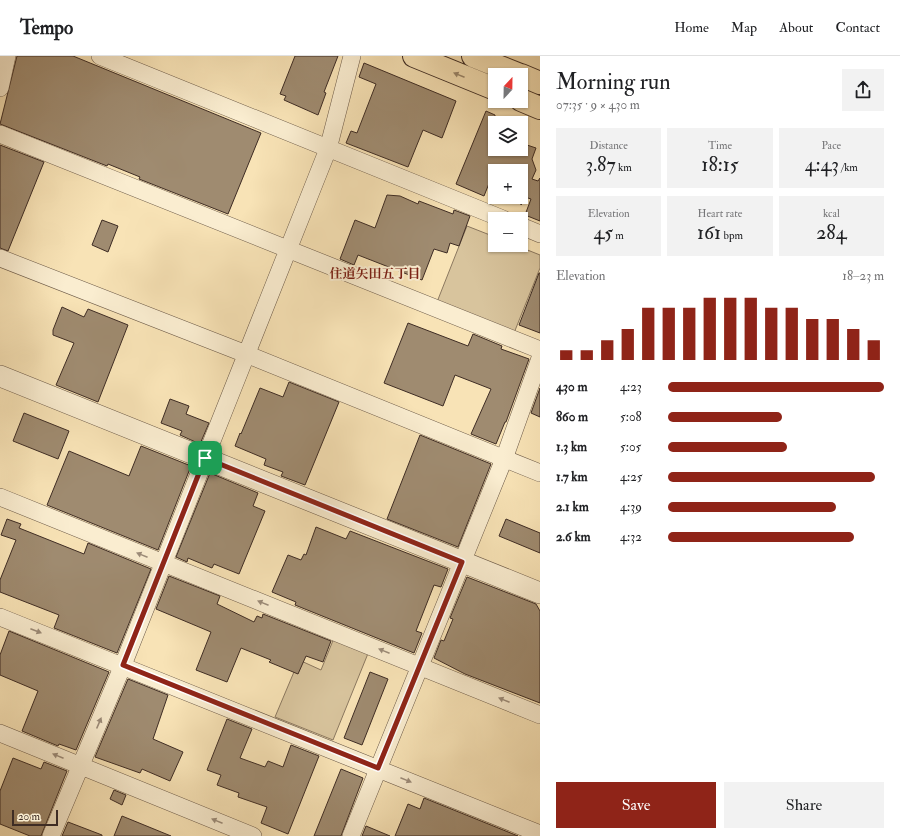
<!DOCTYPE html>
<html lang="en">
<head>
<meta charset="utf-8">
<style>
	body { margin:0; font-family:"IM FELL Double Pica","Noto Serif JP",serif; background:#f2f2f2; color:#202124; height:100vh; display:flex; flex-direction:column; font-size:15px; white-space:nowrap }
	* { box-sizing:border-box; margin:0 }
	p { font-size:13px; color:#757577 }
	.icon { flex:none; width:22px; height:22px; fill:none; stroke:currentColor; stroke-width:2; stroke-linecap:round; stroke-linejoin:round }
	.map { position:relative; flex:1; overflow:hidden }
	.details { display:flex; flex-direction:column; background:#fff; width:360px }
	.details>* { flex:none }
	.needle { width:26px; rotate:22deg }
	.tools { position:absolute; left:488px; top:12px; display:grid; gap:8px }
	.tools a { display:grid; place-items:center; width:40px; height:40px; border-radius:0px; background:#fff; box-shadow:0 1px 3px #0004; font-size:20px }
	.scale { position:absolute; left:12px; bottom:10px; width:46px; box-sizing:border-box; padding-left:4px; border:2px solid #3e2c24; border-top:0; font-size:11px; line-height:14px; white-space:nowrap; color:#3e2c24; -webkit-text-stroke:3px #faedd0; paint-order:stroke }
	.pin { position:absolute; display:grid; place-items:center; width:34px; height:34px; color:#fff; margin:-17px; border-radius:8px; box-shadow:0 2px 6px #0006 }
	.round { display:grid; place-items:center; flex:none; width:42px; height:42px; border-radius:0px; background:#f2f2f2 }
	.summary { display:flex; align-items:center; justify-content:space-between; height:68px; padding:0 16px }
	h1 { font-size:22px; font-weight:600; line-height:30px }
	.metrics { display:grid; grid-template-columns:repeat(3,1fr); gap:6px; height:68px; padding:4px 16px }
	.metrics div { display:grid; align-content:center; border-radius:0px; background:#f2f2f2; text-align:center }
	.metrics b { font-size:20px; font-weight:600 }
	.metrics small { font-size:11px; font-weight:400 }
	.metrics p { font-size:11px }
	.chart { height:112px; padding:8px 16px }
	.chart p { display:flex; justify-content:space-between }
	.chart svg { width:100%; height:72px; margin-top:4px; stroke:#8f2418; stroke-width:6 }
	.cta { display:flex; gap:8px; margin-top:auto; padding:8px 16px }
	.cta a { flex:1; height:46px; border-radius:0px; background:#8f2418; color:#fff; font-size:16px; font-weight:600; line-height:46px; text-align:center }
	.cta a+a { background:#f2f2f2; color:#202124 }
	ul { padding:0 16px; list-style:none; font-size:13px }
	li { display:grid; grid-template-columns:64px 48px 1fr; align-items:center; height:30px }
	li i { height:10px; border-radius:5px; background:#8f2418 }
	header { display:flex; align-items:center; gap:24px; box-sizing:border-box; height:56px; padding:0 20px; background:#fff; border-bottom:1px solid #e0e0e0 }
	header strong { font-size:19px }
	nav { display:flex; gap:22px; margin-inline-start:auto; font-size:14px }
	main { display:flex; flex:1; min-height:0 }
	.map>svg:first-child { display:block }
	.green { fill:#d8c49d; stroke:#8b7860 }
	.building { fill:#9f8b70; stroke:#3e2c24 }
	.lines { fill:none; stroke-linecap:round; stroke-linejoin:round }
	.minor-casing { stroke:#6c5a48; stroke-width:18 }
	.tertiary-casing { stroke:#6c5a48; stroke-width:22 }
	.trunk-casing { stroke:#3e2c24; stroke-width:24 }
	.minor { stroke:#faedd0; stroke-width:17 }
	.tertiary { stroke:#faedd0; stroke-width:21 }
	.trunk { stroke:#f8e3b6; stroke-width:22 }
	.oneway { fill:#9b886d }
	.oneway2 { fill:#9c8c7a }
	.route-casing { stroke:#fff; stroke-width:8 }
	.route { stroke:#8f2418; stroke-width:5 }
	.labels { text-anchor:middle; stroke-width:4; stroke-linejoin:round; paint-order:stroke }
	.neighbourhood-label { font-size:13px; font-weight:bold; fill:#7a1f14; stroke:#faedd0 }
</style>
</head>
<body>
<header>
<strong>Tempo</strong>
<nav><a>Home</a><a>Map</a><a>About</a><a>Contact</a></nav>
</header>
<main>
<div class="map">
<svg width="540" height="780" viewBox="0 0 540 780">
	<rect width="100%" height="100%" fill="#f8e3b6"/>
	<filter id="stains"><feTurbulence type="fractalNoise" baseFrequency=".005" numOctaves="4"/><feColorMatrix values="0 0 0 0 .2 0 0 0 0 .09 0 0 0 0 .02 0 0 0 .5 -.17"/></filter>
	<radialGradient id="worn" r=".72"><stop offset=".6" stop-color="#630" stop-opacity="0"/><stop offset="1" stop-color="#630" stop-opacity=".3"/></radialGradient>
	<!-- green -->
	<path class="green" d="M467,170L495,181V189H515L540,199V212L514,277L437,246Z
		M334,582L369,595L333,684L275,661L299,604L321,614Z"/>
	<!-- building -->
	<path class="building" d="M17,0H73L261,77L228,158L139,123L140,121L108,108L107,110L0,68Z
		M295,0H338L324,36L326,37L318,59L284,44L286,40L280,38Z
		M364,7L456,45L442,82L423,74L408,111L346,87L351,75L357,77L376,28L359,21Z
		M486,55L495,59V93H521V87L536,92L532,103L536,114L532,123L538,125L540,122V165L525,159L531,143L525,141L521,149V115H494L484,140L456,128Z
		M0,89L44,106L8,195L0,192Z
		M387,139L400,140L418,148L419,145L453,158L454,154L470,160L459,190L450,187L447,197L434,193L422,224L358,199L354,209L340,203L355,164L375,172Z
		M102,164L118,170L108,196L92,189Z
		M539,217H540V277L519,269Z
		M62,251L84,261L88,253L128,269L98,346L56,329L74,287L53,279V274Z
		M408,267L468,290L473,278L502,290L501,293L529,303L506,366H505L496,388L471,378L491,333L455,319L443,350L384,327Z
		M289,326L339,346L305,429L281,420L283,416L264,409L266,403L235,390L240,377L241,378L260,332L283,341Z
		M540,332V361L531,357Z
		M170,343L189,350L186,358L209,367L200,388L180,379L182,375L161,367Z
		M24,357L69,375L58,403L13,385Z
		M420,379L491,408L458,491L387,463Z
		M141,390L191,410L158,494L47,449L69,395L129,420Z
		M210,417L258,437L253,450L265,455L239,518L214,508L212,512L188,502L187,506L176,501Z
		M7,463L21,468L19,472L84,498L88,487L151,513L117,597L54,572L59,559L0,536V524L16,484L1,479Z
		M506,463L540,477V497L499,480Z
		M316,471L346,483L350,475L448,513L441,531L434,529L416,575L422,577L414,597L295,549L296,546L272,536L288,499L301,504L304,498L306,499Z
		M169,520L220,540L217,548L254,566L257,560L262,562L263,558L331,585L323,606L306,600L298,618L269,606L271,604L241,592L227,626L196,614L211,576L156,553Z
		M467,521L536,548L540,555V647L465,618L434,602L441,584L444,585L453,563L450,562Z
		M9,575L109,616L76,694L59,688L58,690L22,675L38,635L0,619V599Z
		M370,616L388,623L362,689L344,682Z
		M128,623L168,639L153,683L183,696L170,725L142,713L140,717L95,701Z
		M227,663L252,673L240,702L265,711L268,705L283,711L291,689L319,700L288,778L261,767L267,751L238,741L239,737L217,729L221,719L207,714Z
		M13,702L41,713L44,706L67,715L41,780H30L0,768V735Z
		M341,713L363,722L341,780H314Z
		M114,734L126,739L122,749L110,743Z
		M424,742L518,780H395L408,748L420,753Z
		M122,760L171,780H114Z
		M68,766L102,779V780H62Z
		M366,770L390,780H362Z"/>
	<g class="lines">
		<defs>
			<path id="minor" d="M100,0L503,163
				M0,32L7,0
				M0,78L540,294
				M521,170L540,178
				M0,202L246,298L540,417
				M0,441L540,659
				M0,561L540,778
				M0,677L253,780
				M51,780L123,609L328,93L352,0
				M351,780L504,403L540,302"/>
			<path id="tertiary" d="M0,320L540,537"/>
			<path id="trunk" d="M414,0L495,33
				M473,0L520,19
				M521,19L540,27
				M521,44L540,52"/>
		</defs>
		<!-- minor casing -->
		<use href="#minor" class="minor-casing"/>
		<!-- tertiary casing -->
		<use href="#tertiary" class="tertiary-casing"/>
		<!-- trunk casing -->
		<use href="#trunk" class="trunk-casing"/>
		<!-- minor -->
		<use href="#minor" class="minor"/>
		<!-- tertiary -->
		<use href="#tertiary" class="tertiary"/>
		<!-- trunk -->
		<use href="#trunk" class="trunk"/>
	</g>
	<!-- one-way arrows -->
	<defs><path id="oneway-solid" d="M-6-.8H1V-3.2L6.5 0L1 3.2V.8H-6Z"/></defs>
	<use class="oneway" href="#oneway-solid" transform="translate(459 19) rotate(-158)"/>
	<g class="oneway2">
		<use href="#oneway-solid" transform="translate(142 499) rotate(-158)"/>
		<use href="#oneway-solid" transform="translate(263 547) rotate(-158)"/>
		<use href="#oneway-solid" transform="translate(36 575) rotate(21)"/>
		<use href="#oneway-solid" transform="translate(384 595) rotate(-158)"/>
		<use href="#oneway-solid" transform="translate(504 644) rotate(-158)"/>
		<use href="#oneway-solid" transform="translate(99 667) rotate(-67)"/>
		<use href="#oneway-solid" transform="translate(58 700) rotate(-158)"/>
		<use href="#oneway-solid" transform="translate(406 724) rotate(22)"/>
		<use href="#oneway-solid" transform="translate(217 765) rotate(-158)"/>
	</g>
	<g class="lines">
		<defs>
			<path id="route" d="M205,402L462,506L378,712L123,609Z"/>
		</defs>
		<!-- route casing -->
		<use href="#route" class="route-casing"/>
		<!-- route -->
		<use href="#route" class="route"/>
	</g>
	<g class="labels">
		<!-- neighbourhood labels -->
		<g class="neighbourhood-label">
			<text x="375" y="222">住道矢田五丁目</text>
		</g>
	</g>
	<rect width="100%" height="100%" filter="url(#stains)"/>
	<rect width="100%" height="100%" fill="url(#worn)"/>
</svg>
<div class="tools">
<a><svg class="needle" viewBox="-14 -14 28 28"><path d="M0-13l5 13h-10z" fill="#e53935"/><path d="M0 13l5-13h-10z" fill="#757577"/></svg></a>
<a><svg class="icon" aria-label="layers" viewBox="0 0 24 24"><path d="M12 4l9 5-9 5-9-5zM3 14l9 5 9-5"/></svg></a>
<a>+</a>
<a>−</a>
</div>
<div class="scale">20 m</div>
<div class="pin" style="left:205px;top:402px;background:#1e9e55"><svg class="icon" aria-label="arrive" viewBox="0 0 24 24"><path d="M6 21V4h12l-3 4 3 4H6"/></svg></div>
</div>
<section class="details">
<div class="summary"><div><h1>Morning run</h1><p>07:35 · 9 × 430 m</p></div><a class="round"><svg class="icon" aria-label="share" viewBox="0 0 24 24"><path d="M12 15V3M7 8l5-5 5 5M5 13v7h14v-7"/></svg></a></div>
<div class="metrics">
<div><p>Distance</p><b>3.87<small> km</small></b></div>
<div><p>Time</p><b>18:15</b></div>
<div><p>Pace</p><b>4:43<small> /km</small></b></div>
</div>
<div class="metrics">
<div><p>Elevation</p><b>45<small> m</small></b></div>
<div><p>Heart rate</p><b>161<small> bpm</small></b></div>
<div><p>kcal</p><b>284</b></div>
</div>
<div class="chart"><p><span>Elevation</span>18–23 m</p>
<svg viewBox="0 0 160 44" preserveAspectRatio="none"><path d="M5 44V38M15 44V38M25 44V32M35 44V25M45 44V12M55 44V12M65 44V12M75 44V6M85 44V6M95 44V6M105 44V12M115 44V12M125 44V19M135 44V19M145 44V25M155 44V32"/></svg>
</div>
<ul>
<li><b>430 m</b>4:23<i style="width:100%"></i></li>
<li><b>860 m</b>5:08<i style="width:53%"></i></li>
<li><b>1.3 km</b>5:05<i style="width:55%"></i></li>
<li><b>1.7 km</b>4:25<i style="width:96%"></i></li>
<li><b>2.1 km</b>4:39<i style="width:78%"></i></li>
<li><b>2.6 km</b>4:32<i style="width:86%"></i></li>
</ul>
<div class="cta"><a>Save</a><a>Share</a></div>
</section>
</main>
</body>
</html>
